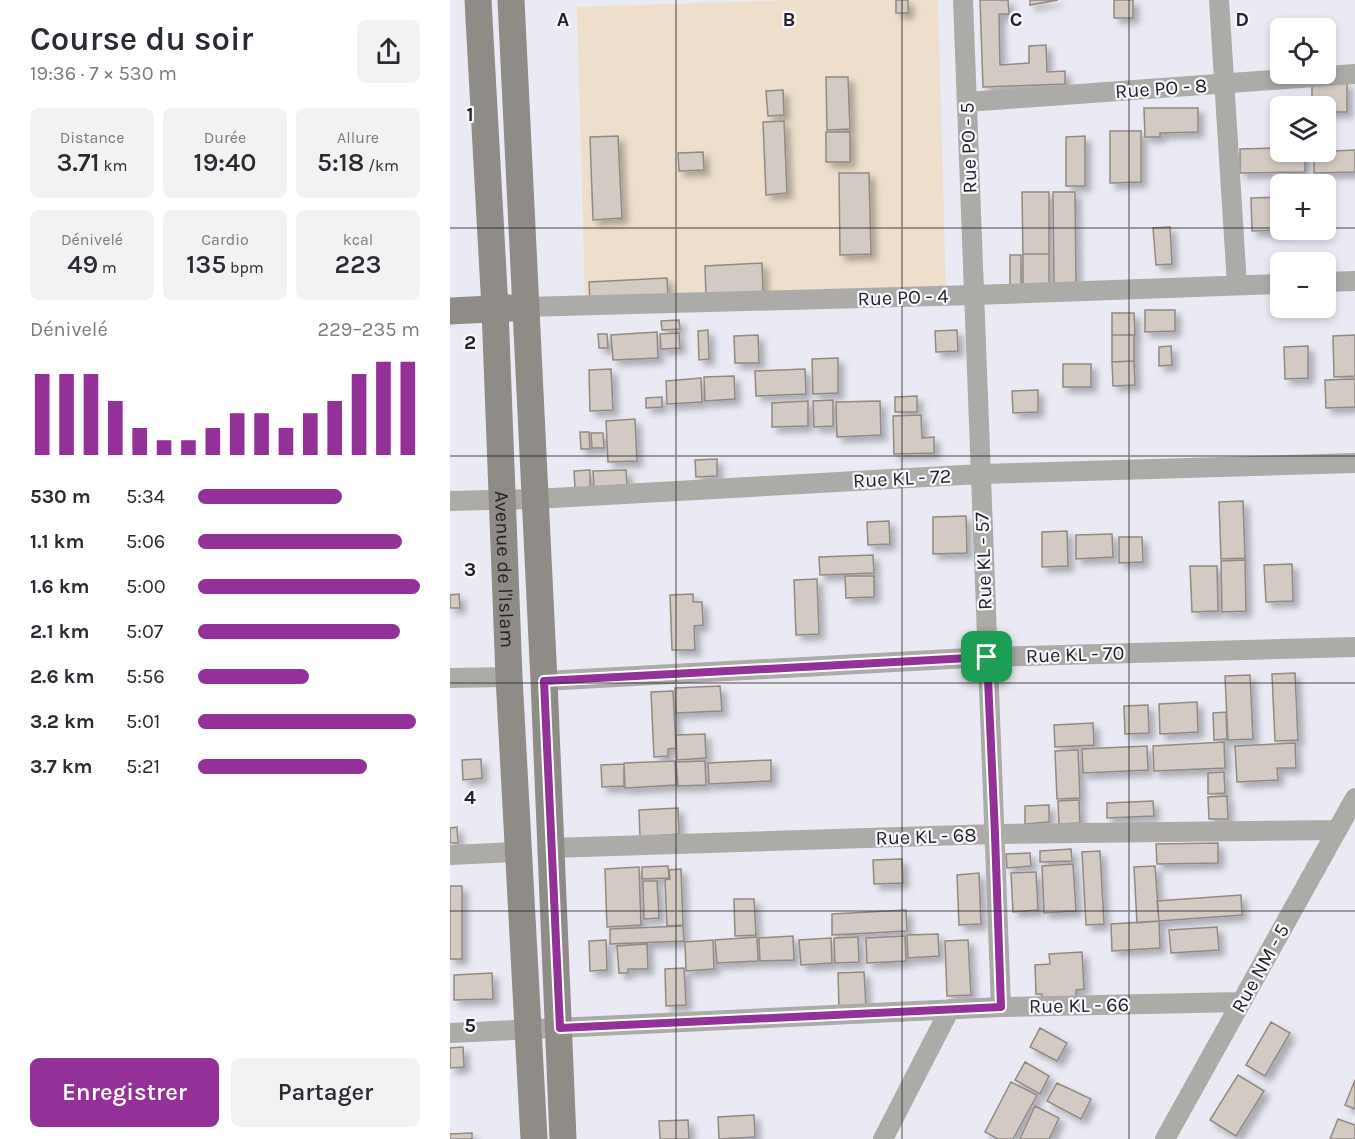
<!DOCTYPE html>
<html lang="fr">
<head>
<meta charset="utf-8">
<style>
	body { margin:0; font-family:Karla,sans-serif; background:#f2f2f3; color:#2b2b33; height:100vh; display:flex; flex-direction:column; font-size:22px; white-space:nowrap }
	* { box-sizing:border-box; margin:0 }
	p { font-size:20px; color:#7c7c81 }
	.icon { flex:none; width:33px; height:33px; fill:none; stroke:currentColor; stroke-width:2; stroke-linecap:round; stroke-linejoin:round }
	.map { position:relative; flex:1; overflow:hidden }
	.sheet { display:flex; flex-direction:column; background:#fff; width:450px }
	.sheet>* { flex:none }
	.fabs { position:absolute; left:820px; top:18px; display:grid; gap:12px }
	.fabs a { display:grid; place-items:center; width:66px; height:66px; border-radius:9px; background:#fff; box-shadow:0 3px 9px #0003; font-size:30px }
	.pin { position:absolute; display:grid; place-items:center; width:51px; height:51px; color:#fff; margin:-26px; border-radius:12px; box-shadow:0 3px 9px #0006 }
	.round { display:grid; place-items:center; flex:none; width:63px; height:63px; border-radius:9px; background:#f2f2f3 }
	.overview { display:flex; align-items:center; justify-content:space-between; height:102px; padding:0 30px }
	h1 { font-size:33px; font-weight:600; line-height:45px }
	.metrics { display:grid; grid-template-columns:repeat(3,1fr); gap:9px; height:102px; padding:6px 30px }
	.metrics div { display:grid; align-content:center; border-radius:9px; background:#f2f2f3; text-align:center }
	.metrics b { font-size:26px; font-weight:600 }
	.metrics small { font-size:16px; font-weight:400 }
	.metrics p { font-size:16px }
	.chart { height:168px; padding:12px 30px }
	.chart p { display:flex; justify-content:space-between }
	.chart svg { width:100%; height:108px; margin-top:6px; stroke:#943198; stroke-width:6 }
	.button { display:flex; gap:12px; margin-top:auto; padding:12px 30px }
	.button a { flex:1; height:69px; border-radius:9px; background:#943198; color:#fff; font-size:24px; font-weight:600; line-height:69px; text-align:center }
	.button a+a { background:#f2f2f3; color:#2b2b33 }
	ul { padding:0 30px; list-style:none; font-size:20px }
	li { display:grid; grid-template-columns:96px 72px 1fr; align-items:center; height:45px }
	li i { height:15px; border-radius:8px; background:#943198 }
	main { display:flex; flex:1; min-height:0 }
	.map>svg:first-child { display:block }
	.education { fill:#eddfcc }
	.building { fill:#d3cac3; stroke:#928a83; stroke-width:1.5; filter:url(#shadow) }
	.lines { fill:none; stroke-linecap:round; stroke-linejoin:round }
	.street { stroke:#adaba7; stroke-width:20 }
	.secondary { stroke:#8f8b86; stroke-width:27 }
	.route-casing { stroke:#fff; stroke-width:12 }
	.route { stroke:#943198; stroke-width:8 }
	.grid { fill:none; stroke:#252529; stroke-width:1.5; stroke-opacity:0.55 }
	.labels { text-anchor:middle; stroke-width:4.5; stroke-linejoin:round; paint-order:stroke }
	.street-label { font-size:20px; fill:#252529; stroke:#f8f7fe }
	.grid-label { font-size:20px; text-anchor:middle; font-weight:bold; fill:#252529; stroke:#f8f7fe; stroke-width:4.5; stroke-linejoin:round; paint-order:stroke }
</style>
</head>
<body>
<main>
<section class="sheet">
<div class="overview"><div><h1>Course du soir</h1><p>19:36 · 7 × 530 m</p></div><a class="round"><svg class="icon" aria-label="share" viewBox="0 0 24 24"><path d="M12 15V3M7 8l5-5 5 5M5 13v7h14v-7"/></svg></a></div>
<div class="metrics">
<div><p>Distance</p><b>3.71<small> km</small></b></div>
<div><p>Durée</p><b>19:40</b></div>
<div><p>Allure</p><b>5:18<small> /km</small></b></div>
</div>
<div class="metrics">
<div><p>Dénivelé</p><b>49<small> m</small></b></div>
<div><p>Cardio</p><b>135<small> bpm</small></b></div>
<div><p>kcal</p><b>223</b></div>
</div>
<div class="chart"><p><span>Dénivelé</span>229–235 m</p>
<svg viewBox="0 0 160 44" preserveAspectRatio="none"><path d="M5 44V11M15 44V11M25 44V11M35 44V22M45 44V33M55 44V38M65 44V38M75 44V33M85 44V27M95 44V27M105 44V33M115 44V27M125 44V22M135 44V11M145 44V6M155 44V6"/></svg>
</div>
<ul>
<li><b>530 m</b>5:34<i style="width:65%"></i></li>
<li><b>1.1 km</b>5:06<i style="width:92%"></i></li>
<li><b>1.6 km</b>5:00<i style="width:100%"></i></li>
<li><b>2.1 km</b>5:07<i style="width:91%"></i></li>
<li><b>2.6 km</b>5:56<i style="width:50%"></i></li>
<li><b>3.2 km</b>5:01<i style="width:98%"></i></li>
<li><b>3.7 km</b>5:21<i style="width:76%"></i></li>
</ul>
<div class="button"><a>Enregistrer</a><a>Partager</a></div>
</section>
<div class="map">
<svg width="905" height="1139" viewBox="0 0 905 1139">
	<defs>
		<filter id="shadow"><feDropShadow dx="5.5" dy="5.5" stdDeviation="3" flood-color="#0004"/></filter>
	</defs>
	<rect width="100%" height="100%" fill="#eaeaf4"/>
	<!-- education -->
	<path class="education" d="M341,0H488L496,289L135,301L127,7Z"/>
	<!-- building -->
	<path class="building" d="M446,0H458V13H446Z
		M530,0H558L559,14H549L550,65L579,63V46L596,45L597,72L615,71V84L533,87Z
		M580,0H608L580,5Z
		M664,0H683V18H664Z
		M376,77H398L400,129L377,130Z
		M897,83V112H876V106H862V84Z
		M333,90L334,115L318,116L316,91Z
		M694,108H748V132L710,133V137H695Z
		M334,121L337,193L316,195L313,122Z
		M660,131H691V182L660,183Z
		M376,132H400V162H376Z
		M168,136L172,218L143,220L140,137Z
		M635,136V186H616V137Z
		M831,148V152H855V172L790,173V149Z
		M905,150V172L864,173V152Z
		M253,152L254,170L229,171L228,153Z
		M389,173H419L421,254L390,255Z
		M572,192H599V254H573Z
		M603,192H625L626,284H604Z
		M831,197L832,230L802,231L801,198Z
		M720,227L722,264L706,265L703,228Z
		M573,254H599V285L573,286Z
		M560,255H571V286H560Z
		M312,263L313,294L256,296L255,266Z
		M217,278L218,298L140,302L139,282Z
		M695,310H725V331L695,332Z
		M662,313H684L685,335H662Z
		M229,320L230,329L212,330L211,321Z
		M258,330L259,359L249,360L248,331Z
		M507,330L508,351L486,352L485,331Z
		M207,332L208,358L163,360L161,335Z
		M229,333L230,348L211,349L210,334Z
		M148,334H157L158,348H149Z
		M308,335L309,363H285L284,336Z
		M662,335H684V361L662,362Z
		M905,335V376L884,377L883,336Z
		M721,346L722,365L709,366V347Z
		M858,346V378L835,379L834,347Z
		M388,358V393L363,394L362,359Z
		M684,361L685,385L663,386L662,362Z
		M613,364H641V387H613Z
		M161,369L163,410L140,411L139,370Z
		M355,369L356,394L306,396L305,371Z
		M284,376L285,399L255,401L254,377Z
		M251,378L252,402L217,404L216,381Z
		M905,379V407L876,408L875,380Z
		M588,390V412L563,413L562,391Z
		M467,396V412H445V397Z
		M212,397V407L196,408V398Z
		M383,400V426L364,427L363,401Z
		M358,401V426L322,427V403Z
		M430,401L431,435L387,437L386,402Z
		M471,415L472,438L484,437V453L444,454L443,416Z
		M185,419L187,461L158,462L156,421Z
		M130,432H139L140,449H131Z
		M141,433H153L154,448H142Z
		M267,459V476L246,477L245,460Z
		M140,470V488H125L124,471Z
		M176,470L177,485L144,487L143,471Z
		M793,501L795,558L771,559L769,502Z
		M516,516L517,553L483,554V517Z
		M439,521L440,544L418,545L417,522Z
		M617,531L618,566L592,567V532Z
		M662,534L663,557L626,559V535Z
		M669,537H692L693,562L669,563Z
		M423,555L424,573L370,575L369,557Z
		M795,560L796,611L772,612L771,561Z
		M842,564L843,601L816,602L814,565Z
		M740,566H767L768,611L742,612Z
		M395,576H424V597L396,598Z
		M367,579L369,634L346,635L344,580Z
		M9,594L10,608H0V595Z
		M243,594V602H252L253,625L244,626L245,650H222L220,595Z
		M845,673L848,740L825,741L822,674Z
		M800,675L803,739L778,740L775,676Z
		M270,686L272,711L226,713L225,688Z
		M223,691L226,748L218,749V756L204,757L201,692Z
		M747,702L748,732L710,734L709,704Z
		M698,705L699,733L675,734L674,706Z
		M776,712L777,739L764,740L763,713Z
		M643,723L644,745L605,747L604,725Z
		M255,734L256,758L227,760L226,735Z
		M774,742L775,768L704,771L703,746Z
		M845,743L846,768H827L828,780L787,782L785,746Z
		M697,746L698,770L633,773L632,749Z
		M628,750L630,798L607,799L605,751Z
		M31,759L32,778L13,780L12,760Z
		M321,760V781L259,784L258,763Z
		M225,761L226,785L175,788L174,763Z
		M255,761L256,785L228,786L226,762Z
		M174,764V786L152,787L151,765Z
		M774,772L775,793L758,794V773Z
		M777,796L778,819H759L758,797Z
		M629,800L630,823L609,824L608,801Z
		M703,801L704,816L657,818V803Z
		M599,805V822L575,824V806Z
		M228,808L229,834L190,837L189,810Z
		M7,827L8,843H0V828Z
		M768,843V863L707,864L706,844Z
		M621,849L622,861L590,862V851Z
		M650,851L654,924L636,925L632,852Z
		M580,853L581,866L557,868L556,854Z
		M452,859L453,883L424,884L423,860Z
		M623,864L626,911L594,913L592,866Z
		M218,866L219,878L192,879V867Z
		M705,866L709,921L687,923L684,867Z
		M189,867L191,925L157,927L155,869Z
		M231,869L233,925L217,926L215,880L220,879L219,870Z
		M586,872L588,910L563,912L561,873Z
		M529,873L531,924L509,925L507,875Z
		M193,881H207L209,918L194,919Z
		M0,886H12V959H0Z
		M791,895L792,915L709,921L707,901Z
		M284,899H304L306,935L285,936Z
		M456,910L457,931L382,935V914Z
		M709,921L710,948L662,951L661,924Z
		M233,926L234,941L160,944V929Z
		M767,927L769,950L721,953L719,930Z
		M488,934L489,956L458,958L457,935Z
		M343,936L344,960L310,961L309,938Z
		M455,936L456,961L417,963L416,938Z
		M307,937L308,961L267,963L265,940Z
		M408,937L409,962L385,963L384,938Z
		M381,938L382,963L351,965L349,940Z
		M156,940L157,970L140,971L139,941Z
		M263,940L264,969L236,971L235,942Z
		M518,940L521,995L497,996L495,941Z
		M197,944L198,969H178V973H169L167,946Z
		M632,952L634,989L626,990V997L592,999V994H586L585,965L600,964L599,954Z
		M234,968L236,1005L216,1006L215,969Z
		M414,972L416,1007L389,1008L388,973Z
		M42,973L43,999L4,1000V975Z
		M821,1022L840,1033L815,1076L796,1065Z
		M590,1028L617,1043L607,1061L580,1047Z
		M13,1047L14,1067L0,1068V1048Z
		M575,1062L599,1076L590,1094L565,1080Z
		M788,1075L814,1091L786,1136L760,1120Z
		M905,1080V1109L895,1105Z
		M561,1082L587,1095L563,1139H548L535,1132Z
		M607,1083L641,1099L631,1119L597,1101Z
		M585,1106L609,1118L599,1139H570Z
		M304,1115L305,1137L269,1139L268,1117Z
		M888,1119L905,1125V1139H880Z
		M238,1120L239,1139H210L209,1121Z
		M22,1133V1139H0V1134Z"/>
	<g class="lines">
		<!-- street -->
		<path class="street" d="M513,0L551,1007
			M769,0L787,285
			M517,102L905,74
			M876,282L905,281
			M75,307L523,295L831,284
			M0,501L85,499L530,474L905,463
			M0,678L59,677
			M94,681L537,657L905,647
			M101,848L545,834L887,830
			M0,855L68,852
			M0,1033L551,1007L791,1002
			M433,1139L500,1009
			M715,1139L905,798"/>
		<!-- secondary -->
		<g class="secondary">
			<path id="s1" d="M28,0L45,309L59,677L84,1139"/>
			<path d="M61,0L94,681L113,1139"/>
			<path d="M0,311L62,308"/>
		</g>
	</g>
	<g class="lines">
		<defs>
			<path id="route" d="M537,657L545,834L551,1007L110,1028L94,681Z"/>
		</defs>
		<!-- route casing -->
		<use href="#route" class="route-casing"/>
		<!-- route -->
		<use href="#route" class="route"/>
	</g>
	<!-- grid -->
	<path class="grid" d="M226,0V1139M452,0V1139M679,0V1139M0,228H831M876,228H905M0,456H905M0,683H905M0,911H905"/>
	<g class="labels">
		<!-- street labels -->
		<g class="street-label">
			<text transform="translate(711 88) rotate(-4)" y="7">Rue PO - 8</text>
			<text transform="translate(518 148) rotate(-92)" y="7">Rue PO - 5</text>
			<text transform="translate(453 297) rotate(-2)" y="7">Rue PO - 4</text>
			<text transform="translate(452 478) rotate(-3)" y="7">Rue KL - 72</text>
			<text transform="translate(533 561) rotate(-92)" y="7">Rue KL - 57</text>
			<text dy="7" stroke="none"><textPath href="#s1" startOffset="570">Avenue de l'Islam</textPath></text>
			<text transform="translate(625 654) rotate(-2)" y="7">Rue KL - 70</text>
			<text transform="translate(476 836) rotate(-2)" y="7">Rue KL - 68</text>
			<text transform="translate(810 968) rotate(-61)" y="7">Rue NM - 5</text>
			<text transform="translate(629 1005) rotate(-1)" y="7">Rue KL - 66</text>
		</g>
	</g>
	<g class="grid-label">
		<text x="113" y="26">A</text>
		<text x="339" y="26">B</text>
		<text x="566" y="26">C</text>
		<text x="792" y="26">D</text>
		<text x="20" y="121">1</text>
		<text x="20" y="349">2</text>
		<text x="20" y="576">3</text>
		<text x="20" y="804">4</text>
		<text x="20" y="1032">5</text>
	</g>
</svg>
<div class="fabs">
<a><svg class="icon" aria-label="locate" viewBox="0 0 24 24"><circle cx="12" cy="12" r="6"/><path d="M12 2v4M12 18v4M2 12h4M18 12h4"/></svg></a>
<a><svg class="icon" aria-label="layers" viewBox="0 0 24 24"><path d="M12 4l9 5-9 5-9-5zM3 14l9 5 9-5"/></svg></a>
<a>+</a>
<a>−</a>
</div>
<div class="pin" style="left:537px;top:657px;background:#1e9e55"><svg class="icon" aria-label="arrive" viewBox="0 0 24 24"><path d="M6 21V4h12l-3 4 3 4H6"/></svg></div>
</div>
</main>
</body>
</html>
